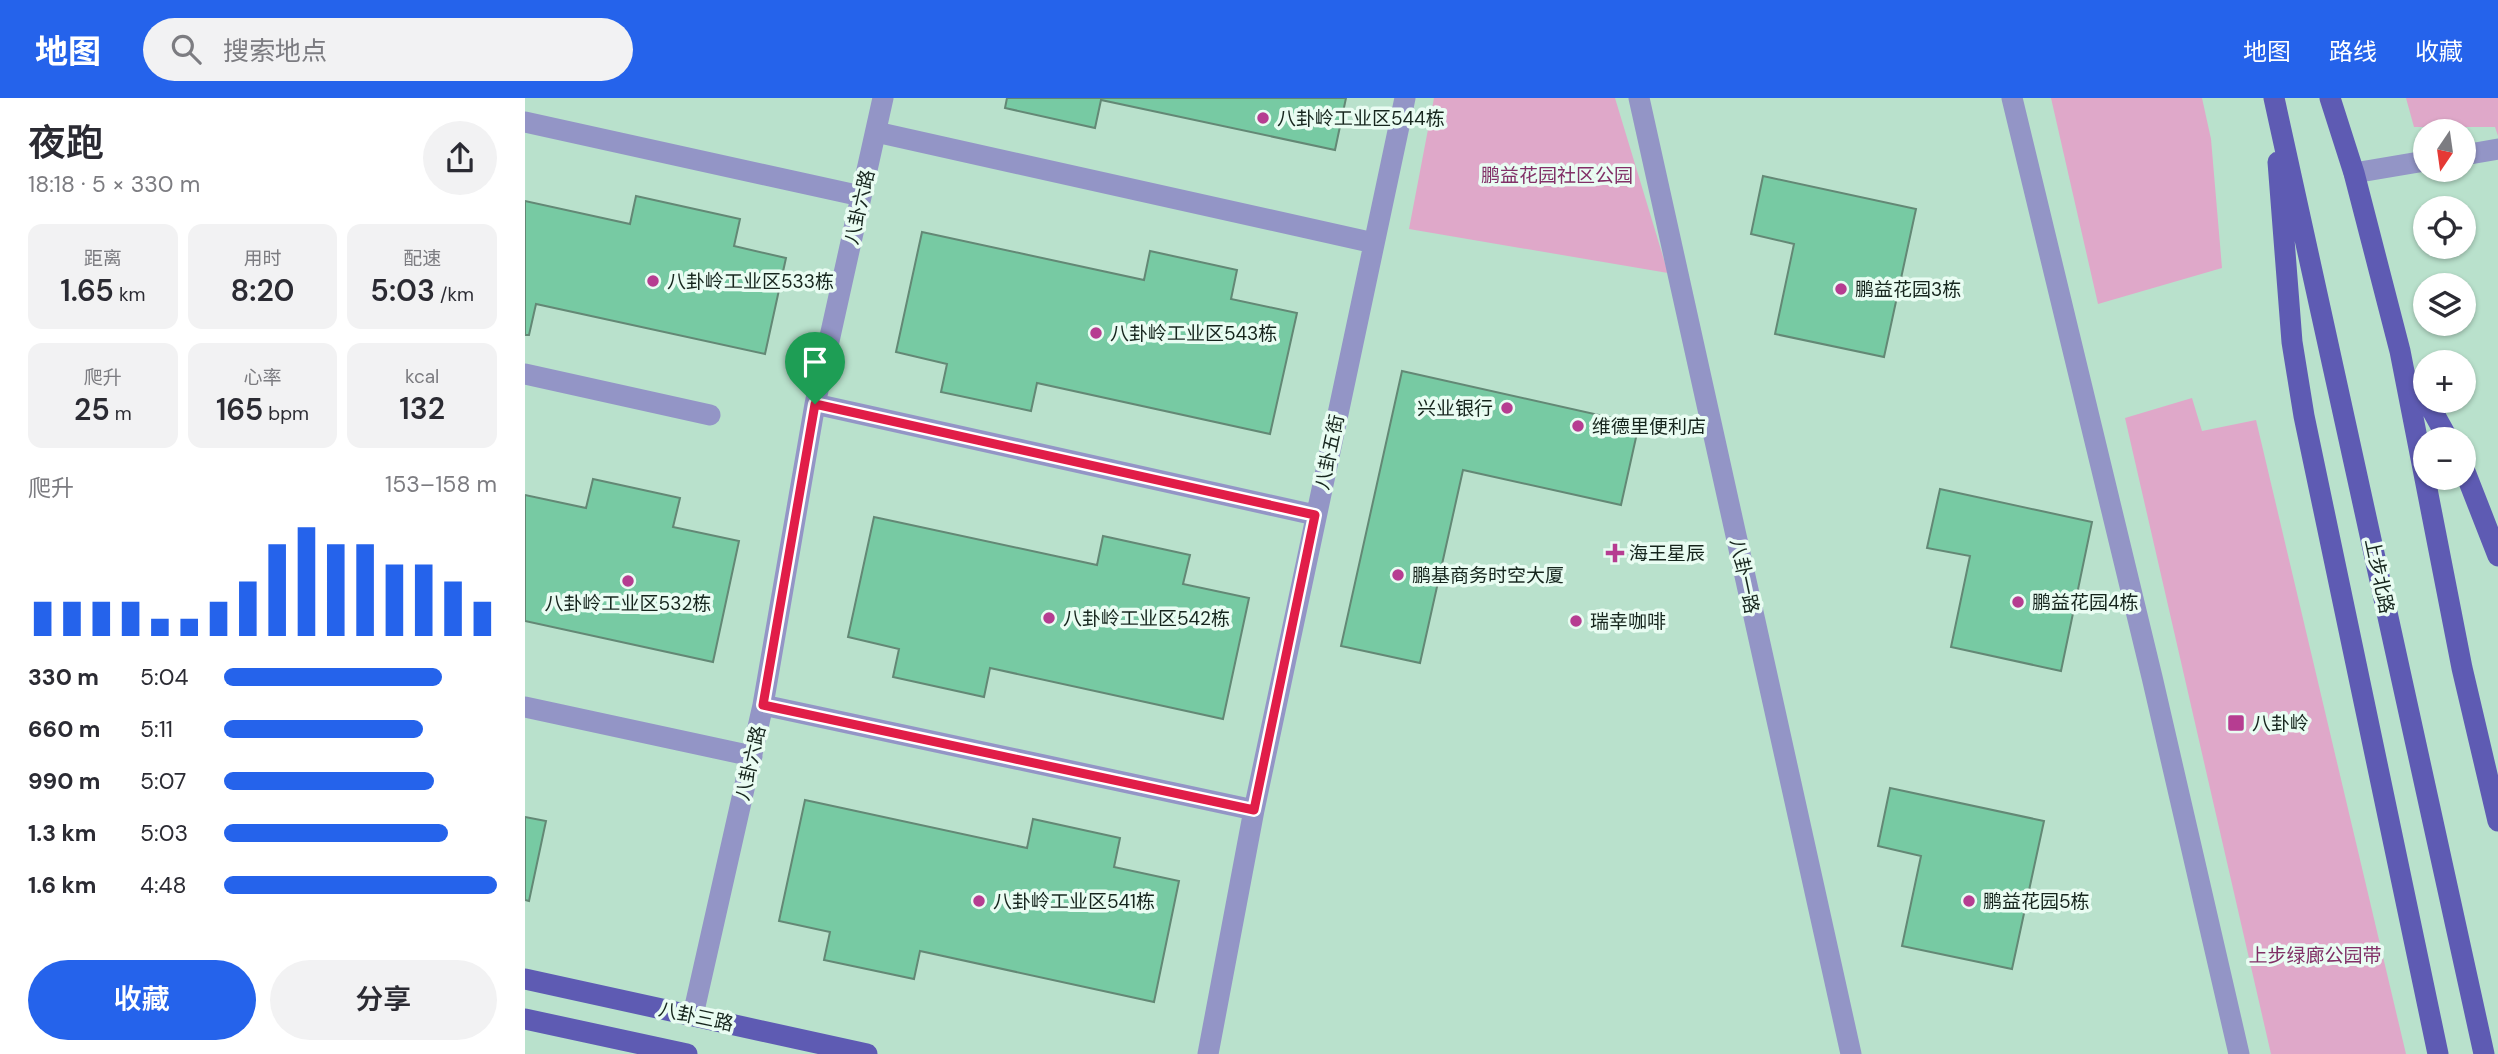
<!DOCTYPE html>
<html lang="zh">
<head>
<meta charset="utf-8">
<style>
	body { margin:0; font-family:"DM Sans","Noto Sans SC",sans-serif; background:#f2f2f3; color:#2b2b33; height:100vh; display:flex; flex-direction:column; font-size:26px; white-space:nowrap }
	* { box-sizing:border-box; margin:0 }
	p { font-size:23px; color:#7c7c81 }
	.icon { flex:none; width:38px; height:38px; fill:none; stroke:currentColor; stroke-width:2; stroke-linecap:round; stroke-linejoin:round }
	.map { position:relative; flex:1; overflow:hidden }
	.drawer { display:flex; flex-direction:column; background:#fff; width:525px }
	.drawer>* { flex:none }
	.needle { width:46px; rotate:193deg }
	.fabs { position:absolute; left:1888px; top:21px; display:grid; gap:14px }
	.fabs a { display:grid; place-items:center; width:63px; height:63px; border-radius:50%; background:#fff; box-shadow:0 2px 5px #0004; font-size:35px }
	.pin { position:absolute; display:grid; place-items:center; width:60px; height:60px; color:#fff; margin:-72px -30px; border-radius:50% 50% 50% 0; rotate:-45deg; box-shadow:0 0 7px #0007 }
	.pin .icon { rotate:45deg }
	.round { display:grid; place-items:center; flex:none; width:74px; height:74px; border-radius:37px; background:#f2f2f3 }
	.overview { display:flex; align-items:center; justify-content:space-between; height:119px; padding:0 28px }
	h1 { font-size:38px; font-weight:600; line-height:52px }
	.figures { display:grid; grid-template-columns:repeat(3,1fr); gap:10px; height:119px; padding:7px 28px }
	.figures div { display:grid; align-content:center; border-radius:14px; background:#f2f2f3; text-align:center }
	.figures b { font-size:30px; font-weight:600 }
	.figures small { font-size:19px; font-weight:400 }
	.figures p { font-size:19px }
	.chart { height:196px; padding:14px 28px }
	.chart p { display:flex; justify-content:space-between }
	.chart svg { width:100%; height:126px; margin-top:7px; stroke:#2563eb; stroke-width:6 }
	.button { display:flex; gap:14px; margin-top:auto; padding:14px 28px }
	.button a { flex:1; height:80px; border-radius:42px; background:#2563eb; color:#fff; font-size:28px; font-weight:600; line-height:80px; text-align:center }
	.button a+a { background:#f2f2f3; color:#2b2b33 }
	ul { padding:0 28px; list-style:none; font-size:23px }
	li { display:grid; grid-template-columns:112px 84px 1fr; align-items:center; height:52px }
	li i { height:18px; border-radius:9px; background:#2563eb }
	header { display:flex; align-items:center; gap:42px; box-sizing:border-box; height:98px; padding:0 35px; background:#2563eb; color:#fff }
	header strong { font-size:33px }
	nav { display:flex; gap:38px; margin-inline-start:auto; font-size:24px }
	.search { width:490px; height:63px; background:#f2f2f3; display:flex; align-items:center; gap:18px; box-sizing:border-box; padding:0 24px; border-radius:38px; color:#7c7c81; font-size:26px }
	main { display:flex; flex:1; min-height:0 }
	.map>svg:first-child { display:block }
	.green { fill:#dfa8c9 }
	.building { fill:#77caa3; stroke:#638875; stroke-width:2 }
	.lines { fill:none; stroke-linecap:round; stroke-linejoin:round }
	.minor { stroke:#9395c6; stroke-width:21 }
	.major { stroke:#5e5bb3; stroke-width:21 }
	.route-casing { stroke:#fff; stroke-width:14 }
	.route { stroke:#e11d48; stroke-width:9 }
	.poi-dot { fill:#b63d91; stroke:#e9fcf2; stroke-width:2.5 }
	.labels { text-anchor:middle; stroke-width:7; stroke-linejoin:round; paint-order:stroke }
	.poi-label { font-size:19px; fill:#16251d; stroke:#e9fcf2; text-anchor:start }
	.park-label { font-size:19px; fill:#813067; stroke:#e9fcf2 }
	.street-label { font-size:19px; fill:#16251d; stroke:#e9fcf2 }
</style>
</head>
<body>
<header>
<strong>地图</strong>
<div class="search"><svg class="icon" aria-label="search" viewBox="0 0 24 24"><circle cx="10" cy="10" r="6"/><path d="M15 15l6 6"/></svg>搜索地点</div>
<nav><a>地图</a><a>路线</a><a>收藏</a></nav>
</header>
<main>
<section class="drawer">
<div class="overview"><div><h1>夜跑</h1><p>18:18 · 5 × 330 m</p></div><a class="round"><svg class="icon" aria-label="share" viewBox="0 0 24 24"><path d="M12 15V3M7 8l5-5 5 5M5 13v7h14v-7"/></svg></a></div>
<div class="figures">
<div><p>距离</p><b>1.65<small> km</small></b></div>
<div><p>用时</p><b>8:20</b></div>
<div><p>配速</p><b>5:03<small> /km</small></b></div>
</div>
<div class="figures">
<div><p>爬升</p><b>25<small> m</small></b></div>
<div><p>心率</p><b>165<small> bpm</small></b></div>
<div><p>kcal</p><b>132</b></div>
</div>
<div class="chart"><p><span>爬升</span>153–158 m</p>
<svg viewBox="0 0 160 44" preserveAspectRatio="none"><path d="M5 44V32M15 44V32M25 44V32M35 44V32M45 44V38M55 44V38M65 44V32M75 44V25M85 44V12M95 44V6M105 44V12M115 44V12M125 44V19M135 44V19M145 44V25M155 44V32"/></svg>
</div>
<ul>
<li><b>330 m</b>5:04<i style="width:80%"></i></li>
<li><b>660 m</b>5:11<i style="width:73%"></i></li>
<li><b>990 m</b>5:07<i style="width:77%"></i></li>
<li><b>1.3 km</b>5:03<i style="width:82%"></i></li>
<li><b>1.6 km</b>4:48<i style="width:100%"></i></li>
</ul>
<div class="button"><a>收藏</a><a>分享</a></div>
</section>
<div class="map">
<svg width="1973" height="956" viewBox="0 0 1973 956">
	<rect width="100%" height="100%" fill="#b9e1cc"/>
	<!-- green -->
	<path class="green" d="M909,0H1090L1143,175L884,131Z
		M1526,0H1677L1686,41L1697,170L1573,206Z
		M1881,0H1973V38L1970,29H1889Z
		M1667,300L1677,333L1731,322L1881,956H1746L1600,320Z"/>
	<!-- building -->
	<path class="building" d="M482,0H821L810,52L576,2L570,30L480,10Z
		M1238,78L1391,111L1359,259L1250,236L1269,146L1226,136Z
		M111,98L215,121L209,148L261,160L240,256L11,206L4,237H0V103L105,126Z
		M397,134L619,182L625,153L712,172L706,201L772,215L745,336L512,285L506,313L416,294L422,266L371,254Z
		M877,273L1114,326L1096,407L938,372L895,565L816,548Z
		M68,381L155,400L148,429L214,443L188,564L0,523V397L61,410Z
		M1415,391L1567,424L1536,573L1426,549L1445,458L1402,450Z
		M349,419L572,467L578,438L665,457L658,486L724,500L698,621L465,570L459,599L368,579L374,551L323,539Z
		M1365,690L1519,723L1487,871L1377,848L1396,758L1353,748Z
		M280,702L502,750L508,721L595,740L589,769L654,783L629,904L395,853L389,881L299,862L305,834L254,823Z
		M0,719L21,723L4,803L0,802Z"/>
	<g class="lines">
		<!-- minor -->
		<path class="minor" d="M1114,0L1326,956
			M1487,0L1627,579L1714,956
			M0,24L336,98
			M351,34L849,145
			M1939,57L1973,51
			M1829,75L1900,63
			M0,276L185,317
			M290,306L790,417
			M238,607L729,712
			M0,609L227,658
			M168,917L238,607L290,306L358,0
			M683,956L729,712L880,0"/>
		<!-- major -->
		<path class="major" d="M1749,0L1959,956
			M1805,0L1829,75L1875,253L1937,570L1973,723
			M1753,64L1767,244L1779,318L1913,956
			M1902,303L1923,341
			M1939,371L1973,458
			M0,881L342,956
			M0,921L162,956"/>
	</g>
	<g class="lines">
		<defs>
			<path id="route" d="M290,306L790,417L729,712L238,607Z"/>
		</defs>
		<!-- route casing -->
		<use href="#route" class="route-casing"/>
		<!-- route -->
		<use href="#route" class="route"/>
	</g>
	<!-- markers -->
	<g class="poi-dot">
		<circle cx="738" cy="20" r="7"/>
		<circle cx="128" cy="183" r="7"/>
		<circle cx="1316" cy="191" r="7"/>
		<circle cx="571" cy="235" r="7"/>
		<circle cx="982" cy="310" r="7"/>
		<circle cx="1053" cy="328" r="7"/>
		<path d="M1086.5 444.5h7v7h7v7h-7v7h-7v-7h-7v-7h7z"/>
		<circle cx="873" cy="477" r="7"/>
		<circle cx="103" cy="483" r="7"/>
		<circle cx="1493" cy="504" r="7"/>
		<circle cx="524" cy="520" r="7"/>
		<circle cx="1051" cy="523" r="7"/>
		<rect x="1702" y="616" width="18" height="18" rx="3.5"/>
		<circle cx="454" cy="803" r="7"/>
		<circle cx="1444" cy="803" r="7"/>
	</g>
	<g class="labels">
		<!-- poi labels -->
		<g class="poi-label">
			<text x="752" y="27">八卦岭工业区544栋</text>
			<text x="142" y="190">八卦岭工业区533栋</text>
			<text x="1330" y="198">鹏益花园3栋</text>
			<text x="585" y="242">八卦岭工业区543栋</text>
			<text x="968" y="317" text-anchor="end">兴业银行</text>
			<text x="1067" y="335">维德里便利店</text>
			<text x="1104" y="462">海王星辰</text>
			<text x="887" y="484">鹏基商务时空大厦</text>
			<text x="1507" y="511">鹏益花园4栋</text>
			<text x="103" y="512" text-anchor="middle">八卦岭工业区532栋</text>
			<text x="538" y="527">八卦岭工业区542栋</text>
			<text x="1065" y="530">瑞幸咖啡</text>
			<text x="1727" y="632">八卦岭</text>
			<text x="468" y="810">八卦岭工业区541栋</text>
			<text x="1458" y="810">鹏益花园5栋</text>
		</g>
		<!-- park labels -->
		<g class="park-label">
			<text x="1032" y="84">鹏益花园社区公园</text>
			<text x="1790" y="864">上步绿廊公园带</text>
		</g>
		<!-- street labels -->
		<g class="street-label">
			<text transform="translate(334 109) rotate(-77)" y="7">八卦六路</text>
			<text transform="translate(804 354) rotate(-78)" y="7">八卦五街</text>
			<text transform="translate(1220 478) rotate(78)" y="7">八卦一路</text>
			<text transform="translate(1855 478) rotate(78)" y="7">上步北路</text>
			<text transform="translate(225 665) rotate(-77)" y="7">八卦六路</text>
			<text transform="translate(171 918) rotate(12)" y="7">八卦三路</text>
		</g>
	</g>
</svg>
<div class="fabs">
<a><svg class="needle" viewBox="-14 -14 28 28"><path d="M0-13l5 13h-10z" fill="#e53935"/><path d="M0 13l5-13h-10z" fill="#7c7c81"/></svg></a>
<a><svg class="icon" aria-label="locate" viewBox="0 0 24 24"><circle cx="12" cy="12" r="6"/><path d="M12 2v4M12 18v4M2 12h4M18 12h4"/></svg></a>
<a><svg class="icon" aria-label="layers" viewBox="0 0 24 24"><path d="M12 4l9 5-9 5-9-5zM3 14l9 5 9-5"/></svg></a>
<a>+</a>
<a>−</a>
</div>
<div class="pin" style="left:290px;top:306px;background:#1e9e55"><svg class="icon" aria-label="arrive" viewBox="0 0 24 24"><path d="M6 21V4h12l-3 4 3 4H6"/></svg></div>
</div>
</main>
</body>
</html>
